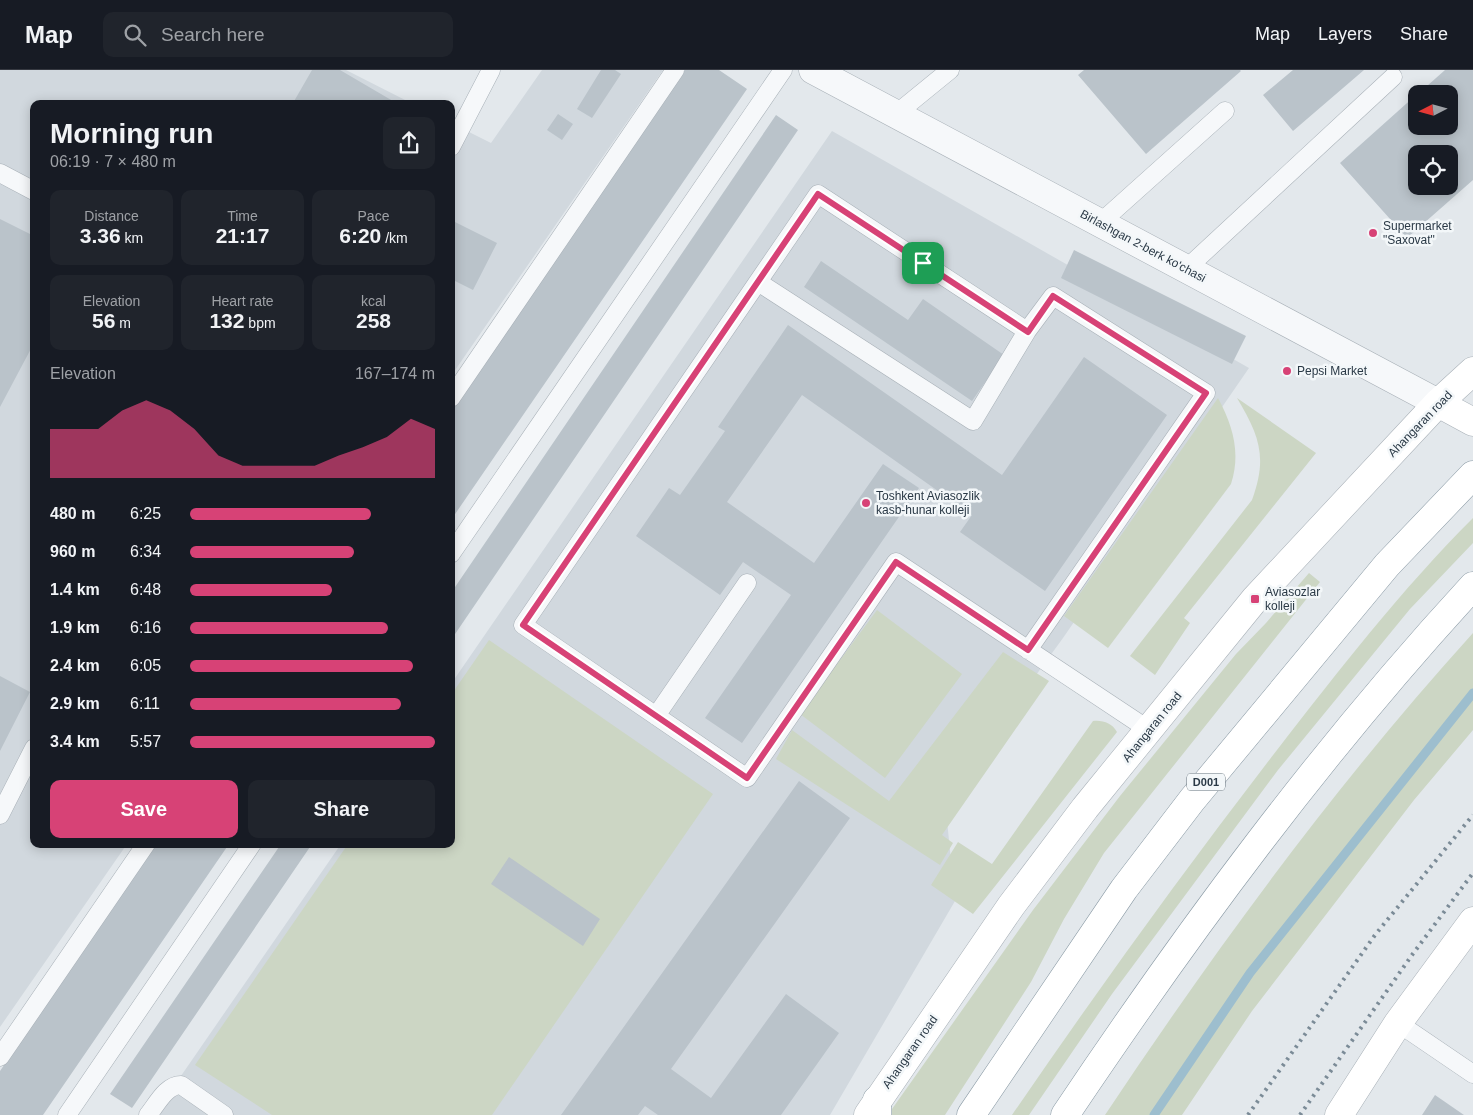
<!DOCTYPE html>
<html lang="en">
<head>
<meta charset="utf-8">
<style>
	body { margin:0; font-family:Helvetica,sans-serif; background:#20242c; color:#f1f3f6; height:100vh; display:flex; flex-direction:column; font-size:19px; white-space:nowrap }
	* { box-sizing:border-box; margin:0 }
	p { font-size:16px; color:#9ea1a6 }
	.icon { flex:none; width:28px; height:28px; fill:none; stroke:currentColor; stroke-width:2; stroke-linecap:round; stroke-linejoin:round }
	.map { position:relative; flex:1; overflow:hidden }
	.panel { position:absolute; left:30px; top:30px; width:425px; height:748px; display:flex; flex-direction:column; background:#171b24; border-radius:10px; box-shadow:0 2px 12px #0003 }
	.panel>* { flex:none }
	.needle { width:32px; rotate:264deg }
	.controls { position:absolute; left:1408px; top:15px; display:grid; gap:10px }
	.controls a { display:grid; place-items:center; width:50px; height:50px; border-radius:10px; background:#171b24; box-shadow:0 2px 12px #0003; font-size:25px }
	.pin { position:absolute; display:grid; place-items:center; width:42px; height:42px; color:#fff; margin:-21px; border-radius:10px; box-shadow:0 2px 8px #0006 }
	.round { display:grid; place-items:center; flex:none; width:52px; height:52px; border-radius:10px; background:#20242c }
	.overview { display:flex; align-items:center; justify-content:space-between; height:85px; padding:0 20px }
	h1 { font-size:28px; font-weight:700; line-height:38px }
	.stats { display:grid; grid-template-columns:repeat(3,1fr); gap:8px; height:85px; padding:5px 20px }
	.stats div { display:grid; align-content:center; border-radius:10px; background:#20242c; text-align:center }
	.stats b { font-size:21px; font-weight:700 }
	.stats small { font-size:14px; font-weight:400 }
	.stats p { font-size:14px }
	.chart { height:140px; padding:10px 20px }
	.chart p { display:flex; justify-content:space-between }
	.chart svg { width:100%; height:90px; margin-top:5px; fill:#d74276; opacity:.7 }
	.button { display:flex; gap:10px; margin-top:auto; padding:10px 20px }
	.button a { flex:1; height:58px; border-radius:10px; background:#d74276; color:#fff; font-size:20px; font-weight:700; line-height:58px; text-align:center }
	.button a+a { background:#20242c; color:#f1f3f6 }
	ul { padding:0 20px; list-style:none; font-size:16px }
	li { display:grid; grid-template-columns:80px 60px 1fr; align-items:center; height:38px }
	li i { height:12px; border-radius:6px; background:#d74276 }
	header { display:flex; align-items:center; gap:30px; box-sizing:border-box; height:70px; padding:0 25px; background:#171b24; border-bottom:1px solid #363941 }
	header strong { font-size:24px }
	nav { display:flex; gap:28px; margin-inline-start:auto; font-size:18px }
	.search { width:350px; height:45px; background:#20242c; display:flex; align-items:center; gap:12px; box-sizing:border-box; padding:0 18px; border-radius:10px; color:#9ea1a6; font-size:19px }
	.map>svg:first-child { display:block }
	.built { fill:#d1d8de }
	.green { fill:#ccd6c4 }
	.lines { fill:none; stroke-linecap:round; stroke-linejoin:round }
	.stream { stroke:#9dbece; stroke-width:9 }
	.building { fill:#bac3ca; fill-rule:evenodd }
	.lane-casing { stroke:#a8b0b7; stroke-width:19 }
	.street-casing { stroke:#a8b0b7; stroke-width:29 }
	.secondary-casing { stroke:#a8b0b7; stroke-width:29 }
	.highway-casing { stroke:#8999a4; stroke-width:29 }
	.lane { stroke:#f6f8fa; stroke-width:18 }
	.street { stroke:#f6f8fa; stroke-width:28 }
	.secondary { stroke:#fff; stroke-width:28 }
	.highway { stroke:#fff; stroke-width:28 }
	.rail { stroke:#7b8b97; stroke-width:4; stroke-dasharray:2.5 5; stroke-linecap:butt }
	.route-casing { stroke:#fff; stroke-width:10 }
	.route { stroke:#d74276; stroke-width:6 }
	.poi-dot { fill:#d74276; stroke:#f3f7f9; stroke-width:2 }
	.labels { text-anchor:middle; stroke-width:5; stroke-linejoin:round; paint-order:stroke }
	.shield { fill:#f3f7f9; stroke:#66727c; stroke-width:1 }
	.shield-label { font-size:11px; font-weight:bold; fill:#2a3946 }
	.poi-label { font-size:12px; fill:#2a3946; stroke:#f3f7f9; text-anchor:start }
	.street-label { font-size:12px; fill:#2a3946; stroke:#f3f7f9 }
</style>
</head>
<body>
<header>
<strong>Map</strong>
<div class="search"><svg class="icon" aria-label="search" viewBox="0 0 24 24"><circle cx="10" cy="10" r="6"/><path d="M15 15l6 6"/></svg>Search here</div>
<nav><a>Map</a><a>Layers</a><a>Share</a></nav>
</header>
<div class="map">
<svg width="1473" height="1045" viewBox="0 0 1473 1045">
	<rect width="100%" height="100%" fill="#e3e8ec"/>
	<!-- built -->
	<path class="built" d="M0,0H346L413,34H34V774H127L0,957Z
		M542,0H663L451,306V53L491,73Z
		M832,61L1249,298L1063,568L945,730L955,831L830,1045H154L341,774H451V614Z"/>
	<!-- green -->
	<path class="green" d="M1218,328C1233,356 1241,383 1231,414L1108,578L1064,546Z
		M1237,328L1316,383L1184,548L1190,553L1155,605L1130,586L1252,430C1268,387 1259,365 1237,328Z
		M1473,448V473L1410,539L1278,700L1112,924L1029,1045H1012C1097,921 1185,799 1277,680C1339,600 1401,520 1473,448Z
		M1309,503L1320,512L1104,783L1064,849L1031,912L945,1045H892V1039L1033,840L1120,726L1236,584L1266,553Z
		M877,540L962,604L885,708L800,644Z
		M1473,563V660L1414,730L1252,941L1182,1045H1105C1217,877 1337,713 1473,563Z
		M489,570L713,724L492,1045H272L195,995L348,774H451V625Z
		M1003,582L1049,611L942,765L953,773L940,795L776,689L792,660L889,731Z
		M1093,651C1103,650 1112,653 1117,662L973,844L931,815L958,772L992,794Z"/>
	<g class="lines">
		<!-- stream -->
		<path class="stream" d="M1154,1045L1250,903L1473,623"/>
	</g>
	<!-- building -->
	<path class="building" d="M312,0H340L398,34H294L293,33Z
		M601,0H615L621,4L592,48L577,39Z
		M685,0H719L747,19L451,450V341Z
		M1084,0H1240L1241,1L1146,84L1078,5Z
		M1293,0H1364L1293,61L1263,25Z
		M1445,0H1473V110L1407,168L1340,93L1416,25V56H1449V24H1418ZM1416,84H1449V116H1416Z
		M558,44L573,54L562,70L547,60Z
		M776,45L798,60L451,570V523Z
		M0,149L34,166V273L0,337Z
		M455,152L497,173L473,220L451,209V160Z
		M1074,180L1246,266L1232,294L1061,208Z
		M821,191L908,250L923,229L1004,285L972,331L804,217Z
		M788,255L1002,405L1084,287L1167,345L1045,521L960,462L972,445L802,325L727,432L814,493L883,394L919,418L742,673L705,648L791,525L743,492L720,525L636,466L669,418L680,425L725,361L718,357Z
		M0,606L30,622L0,681Z
		M799,711L850,748L671,999L711,1028L786,924L839,963L781,1045H658L645,1036L638,1045H561Z
		M155,774H229L43,1045H0V1001Z
		M281,774H312L132,1038L110,1024Z
		M509,787L600,849L583,876L491,814Z
		M1435,1025L1464,1045H1422Z"/>
	<g class="lines">
		<defs>
			<path id="lane" d="M896,44L950,0
				M451,77L491,0
				M0,103L34,121
				M1100,153L1225,41
				M1186,199L1393,7
				M758,212L973,351L1027,261
				M451,328L675,0
				M451,484L783,0
				M1028,580L1206,323L1053,226L1027,261L818,124L523,555L747,708L896,492L1149,660
				M656,646L747,513
				M0,745L34,678
				M1398,953L1473,1004
				M0,987L146,774
				M67,1045L252,774
				M148,1045C157,1034 166,1015 181,1015L224,1045"/>
			<path id="street" d="M813,0L1438,333"/>
			<path id="secondary" d="M1438,333L1473,352
				M868,1045L1011,836L1085,738L1255,529L1438,333L1473,301
				M1339,1045L1398,953L1473,851"/>
			<path id="highway" d="M877,1045V1030
				M971,1045L1124,819L1192,730L1387,495L1473,405
				M1065,1045C1189,860 1322,680 1473,516"/>
		</defs>
		<!-- lane casing -->
		<use href="#lane" class="lane-casing"/>
		<!-- street casing -->
		<use href="#street" class="street-casing"/>
		<!-- secondary casing -->
		<use href="#secondary" class="secondary-casing"/>
		<!-- highway casing -->
		<use href="#highway" class="highway-casing"/>
		<!-- lane -->
		<use href="#lane" class="lane"/>
		<!-- street -->
		<use href="#street" class="street"/>
		<!-- secondary -->
		<use href="#secondary" class="secondary"/>
		<!-- highway -->
		<use href="#highway" class="highway"/>
		<!-- rail -->
		<path class="rail" d="M1248,1045L1375,865L1473,745
			M1300,1045L1412,885L1473,803"/>
	</g>
	<g class="lines">
		<defs>
			<path id="route" d="M818,124L1028,262L1053,226L1206,323L1028,580L896,492L747,708L523,555Z"/>
		</defs>
		<!-- route casing -->
		<use href="#route" class="route-casing"/>
		<!-- route -->
		<use href="#route" class="route"/>
	</g>
	<!-- markers -->
	<g class="poi-dot">
		<circle cx="1373" cy="163" r="5"/>
		<circle cx="1287" cy="301" r="5"/>
		<circle cx="866" cy="433" r="5"/>
		<rect x="1250" y="524" width="10" height="10" rx="2.5"/>
	</g>
	<g class="labels">
		<!-- shield labels -->
		<rect class="shield" x="1187" y="703.5" width="38" height="17" rx="4"/>
		<g class="shield-label">
			<text x="1206" y="716">D001</text>
		</g>
		<!-- poi labels -->
		<g class="poi-label">
			<text x="1383" y="160">Supermarket<tspan x="1383" dy="14">"Saxovat"</tspan></text>
			<text x="1297" y="305">Pepsi Market</text>
			<text x="876" y="430">Toshkent Aviasozlik<tspan x="876" dy="14">kasb-hunar kolleji</tspan></text>
			<text x="1265" y="526">Aviasozlar<tspan x="1265" dy="14">kolleji</tspan></text>
		</g>
		<!-- street labels -->
		<g class="street-label">
			<text transform="translate(1143 176) rotate(28)" y="4">Birlashgan 2-berk ko'chasi</text>
			<text transform="translate(1420 354) rotate(-46)" y="4">Ahangaran road</text>
			<text transform="translate(1152 657) rotate(-51)" y="4">Ahangaran road</text>
			<text transform="translate(910 982) rotate(-55)" y="4">Ahangaran road</text>
		</g>
	</g>
</svg>
<div class="controls">
<a><svg class="needle" viewBox="-14 -14 28 28"><path d="M0-13l5 13h-10z" fill="#e53935"/><path d="M0 13l5-13h-10z" fill="#9ea1a6"/></svg></a>
<a><svg class="icon" aria-label="locate" viewBox="0 0 24 24"><circle cx="12" cy="12" r="6"/><path d="M12 2v4M12 18v4M2 12h4M18 12h4"/></svg></a>
</div>
<div class="pin" style="left:923px;top:193px;background:#1e9e55"><svg class="icon" aria-label="arrive" viewBox="0 0 24 24"><path d="M6 21V4h12l-3 4 3 4H6"/></svg></div>
<section class="panel">
<div class="overview"><div><h1>Morning run</h1><p>06:19 · 7 × 480 m</p></div><a class="round"><svg class="icon" aria-label="share" viewBox="0 0 24 24"><path d="M12 15V3M7 8l5-5 5 5M5 13v7h14v-7"/></svg></a></div>
<div class="stats">
<div><p>Distance</p><b>3.36<small> km</small></b></div>
<div><p>Time</p><b>21:17</b></div>
<div><p>Pace</p><b>6:20<small> /km</small></b></div>
</div>
<div class="stats">
<div><p>Elevation</p><b>56<small> m</small></b></div>
<div><p>Heart rate</p><b>132<small> bpm</small></b></div>
<div><p>kcal</p><b>258</b></div>
</div>
<div class="chart"><p><span>Elevation</span>167–174 m</p>
<svg viewBox="0 0 160 44" preserveAspectRatio="none"><path d="M0 44V20L10 20L20 20L30 11L40 6L50 11L60 20L70 33L80 38L90 38L100 38L110 38L120 33L130 29L140 24L150 15L160 20V44z"/></svg>
</div>
<ul>
<li><b>480 m</b>6:25<i style="width:74%"></i></li>
<li><b>960 m</b>6:34<i style="width:67%"></i></li>
<li><b>1.4 km</b>6:48<i style="width:58%"></i></li>
<li><b>1.9 km</b>6:16<i style="width:81%"></i></li>
<li><b>2.4 km</b>6:05<i style="width:91%"></i></li>
<li><b>2.9 km</b>6:11<i style="width:86%"></i></li>
<li><b>3.4 km</b>5:57<i style="width:100%"></i></li>
</ul>
<div class="button"><a>Save</a><a>Share</a></div>
</section>
</div>
</body>
</html>
